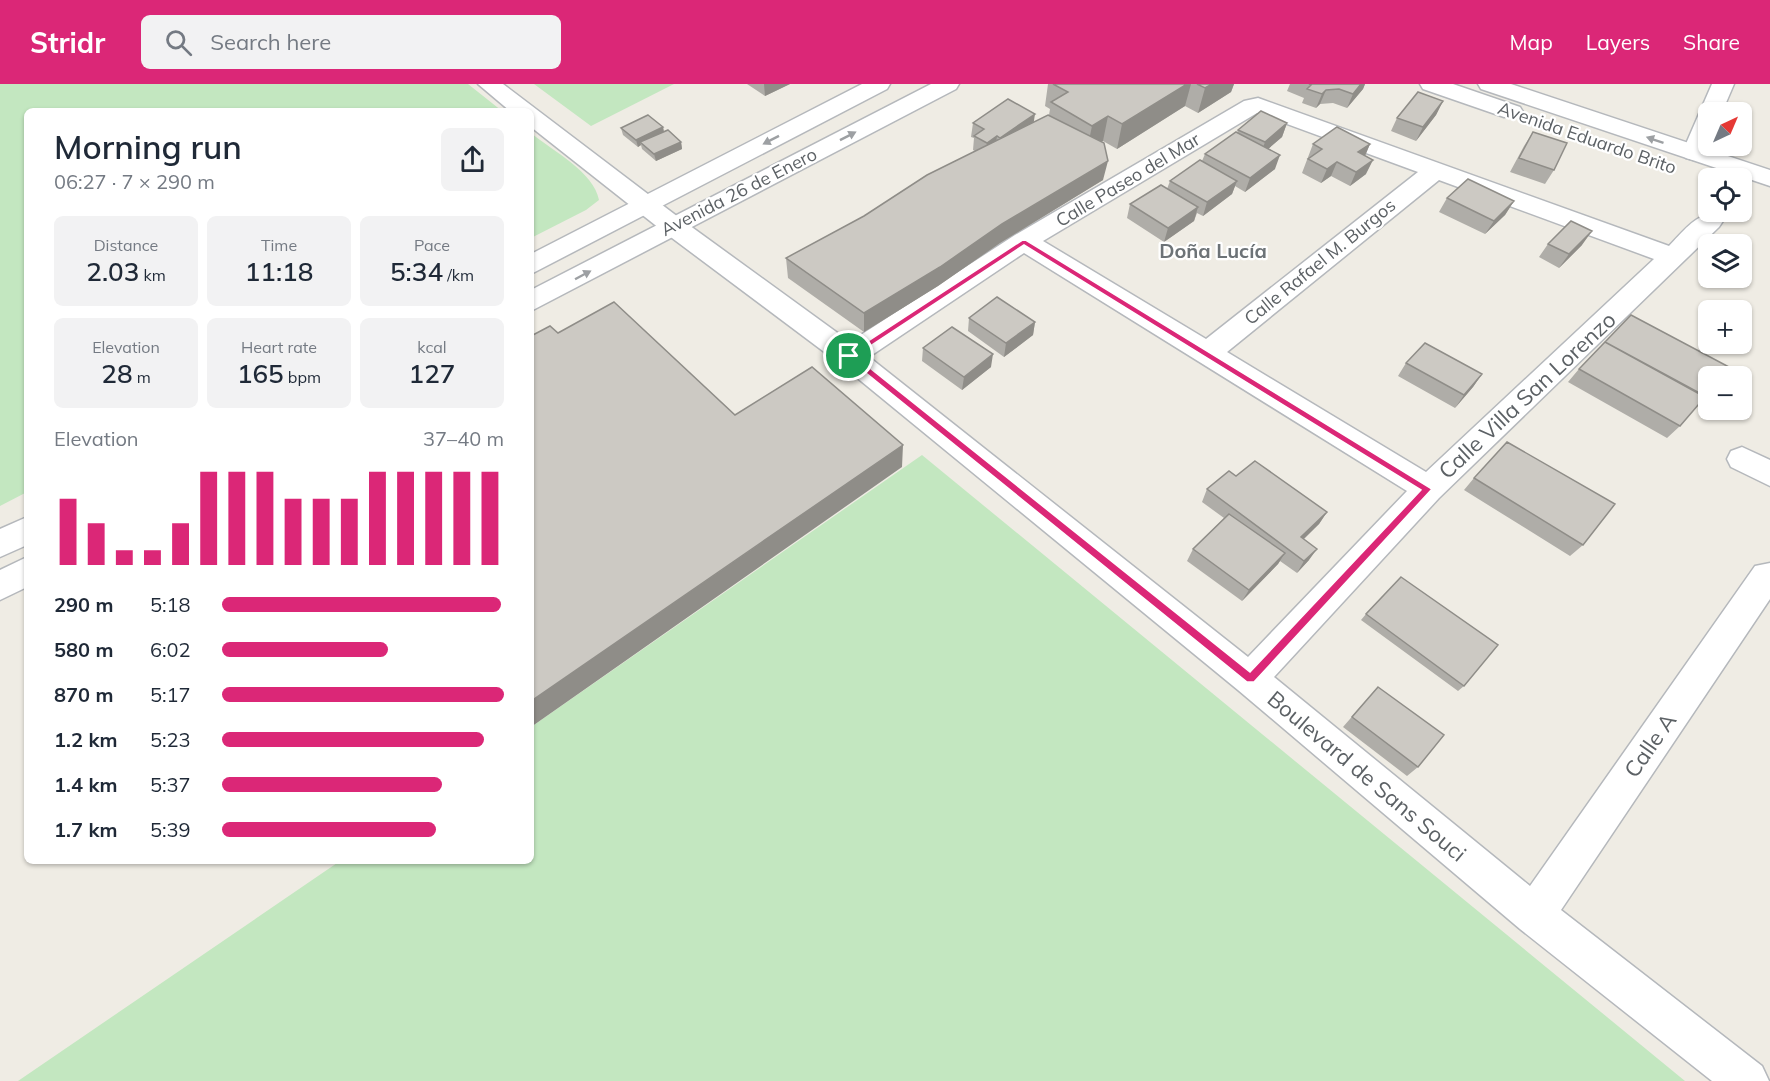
<!DOCTYPE html>
<html lang="en">
<head>
<meta charset="utf-8">
<style>
	body { margin:0; font-family:Mulish,sans-serif; background:#f2f2f3; color:#1f2937; height:100vh; display:flex; flex-direction:column; font-size:22px; white-space:nowrap }
	* { box-sizing:border-box; margin:0 }
	p { font-size:20px; color:#747a83 }
	.icon { flex:none; width:33px; height:33px; fill:none; stroke:currentColor; stroke-width:2; stroke-linecap:round; stroke-linejoin:round }
	.map { position:relative; flex:1; overflow:hidden }
	.side { position:absolute; left:24px; top:24px; width:510px; height:756px; display:flex; flex-direction:column; background:#fff; border-radius:9px; box-shadow:0 2px 4px #0004 }
	.side>* { flex:none }
	.needle { width:39px; rotate:44deg }
	.buttons { position:absolute; left:1698px; top:18px; display:grid; gap:12px }
	.buttons a { display:grid; place-items:center; width:54px; height:54px; border-radius:9px; background:#fff; box-shadow:0 2px 4px #0004; font-size:30px }
	.pin { position:absolute; display:grid; place-items:center; width:51px; height:51px; color:#fff; margin:-26px; border:3px solid #fff; border-radius:50%; box-shadow:0 2px 6px #0007 }
	.round { display:grid; place-items:center; flex:none; width:63px; height:63px; border-radius:9px; background:#f2f2f3 }
	.summary { display:flex; align-items:center; justify-content:space-between; height:102px; padding:0 30px }
	h1 { font-size:33px; font-weight:600; line-height:45px }
	.stats { display:grid; grid-template-columns:repeat(3,1fr); gap:9px; height:102px; padding:6px 30px }
	.stats div { display:grid; align-content:center; border-radius:9px; background:#f2f2f3; text-align:center }
	.stats b { font-size:26px; font-weight:600 }
	.stats small { font-size:16px; font-weight:400 }
	.stats p { font-size:16px }
	.chart { height:168px; padding:12px 30px }
	.chart p { display:flex; justify-content:space-between }
	.chart svg { width:100%; height:108px; margin-top:6px; stroke:#db2777; stroke-width:6 }
	ul { padding:0 30px; list-style:none; font-size:20px }
	li { display:grid; grid-template-columns:96px 72px 1fr; align-items:center; height:45px }
	li i { height:15px; border-radius:8px; background:#db2777 }
	header { display:flex; align-items:center; gap:36px; box-sizing:border-box; height:84px; padding:0 30px; background:#db2777; color:#fff }
	header strong { font-size:28px }
	nav { display:flex; gap:33px; margin-inline-start:auto; font-size:21px }
	.search { width:420px; height:54px; background:#f2f2f3; display:flex; align-items:center; gap:15px; box-sizing:border-box; padding:0 21px; border-radius:9px; color:#747a83; font-size:22px }
	.map>svg:first-child { display:block }
	.green { fill:#c3e7c0 }
	.lines { fill:none; stroke-linecap:round; stroke-linejoin:round }
	.minor-casing { stroke:#b5b8bc; stroke-width:3 }
	.tertiary-casing { stroke:#b5b8bc; stroke-width:3 }
	.minor { fill:#fff; fill-rule:evenodd }
	.tertiary { fill:#fff; fill-rule:evenodd }
	.wall { fill:#afada8 }
	.shaded-wall { fill:#8f8d88 }
	.building { fill:#ccc9c3; stroke:#8f8d88; stroke-width:1.5 }
	.oneway { fill:#9da0a3 }
	.route { fill:#db2777; stroke:#fff; stroke-width:1.5; fill-rule:evenodd }
	.labels { text-anchor:middle; stroke-width:4.5; stroke-linejoin:round; paint-order:stroke }
	.far-street-label { font-size:18px; fill:#5c6165; stroke:#fff }
	.far-neighbourhood-label { font-size:20px; font-weight:bold; fill:#6d7377; stroke:#fff }
	.street-label { font-size:22px; fill:#5c6165; stroke:#fff }
</style>
</head>
<body>
<header>
<strong>Stridr</strong>
<div class="search"><svg class="icon" aria-label="search" viewBox="0 0 24 24"><circle cx="10" cy="10" r="6"/><path d="M15 15l6 6"/></svg>Search here</div>
<nav><a>Map</a><a>Layers</a><a>Share</a></nav>
</header>
<div class="map">
<svg width="1770" height="997" viewBox="0 0 1770 997">
	<rect width="100%" height="100%" fill="#efece4"/>
	<!-- green -->
	<path class="green" d="M0,0H468L502,27H27V408L0,422Z
		M534,0H674L591,42Z
		M531,49C553,67 594,88 599,116L586,126L531,154Z
		M922,371L1685,997H18L340,777H531V643Z"/>
	<g class="lines">
		<defs>
			<path id="minor" d="M478,0H503L682,136L850,258L1015,151L1244,17L1258,14L1669,162C1683,148 1698,126 1719,131L1723,137L1719,143L1439,414L1274,593L1530,802L1755,482L1770,479V515L1561,826L1762,982L1769,997H1712L1520,845L1238,606L839,279L664,148L531,43V27H510ZM1257,29L1418,88L1206,255L1043,157ZM1439,96L1654,175L1426,388L1227,268ZM1024,169L1407,407L1248,573L869,273Z
				M1712,0H1734L1722,28H1708C1708,44 1711,61 1702,74L1694,76L1686,74L1682,69Z
				M1742,363L1770,376V402L1731,383L1727,375L1731,367Z"/>
			<path id="tertiary" d="M862,0H890L887,5L531,190V170Z
				M931,0H959L956,5L531,227V206Z
				M1420,0H1453L1520,23L1523,28L1520,33H1504L1423,5Z
				M1478,0H1511L1770,86V102L1481,5Z
				M27,433V461L0,473V445Z
				M27,473V503L0,516V486Z"/>
		</defs>
		<!-- minor casing -->
		<use href="#minor" class="minor-casing"/>
		<!-- tertiary casing -->
		<use href="#tertiary" class="tertiary-casing"/>
		<!-- minor -->
		<use href="#minor" class="minor"/>
		<!-- tertiary -->
		<use href="#tertiary" class="tertiary"/>
	</g>
	<!-- wall -->
	<path class="wall" d="M747,0H790L765,12Z
		M1048,0H1234L1231,8L1198,29L1185,22L1117,65L1103,57H1102L1103,96L1000,159L938,202L864,248L788,194L786,174L864,132L975,67L973,66L974,54L971,53L973,39L1034,38L1049,31L1050,25L1045,22Z
		M1290,0H1365L1363,5L1347,24L1333,19L1320,20L1316,24L1302,19L1304,14L1287,7Z
		M1443,17L1436,31L1416,57L1391,47L1397,34Z
		M1287,39L1282,53L1268,65L1275,85L1245,108L1235,102L1232,110L1203,132L1197,129L1194,137L1164,158L1127,134L1130,120L1167,105L1170,97L1202,77L1205,70L1237,49L1238,46Z
		M663,43L664,47L681,58L682,65L656,77L642,65L641,61L638,63L623,51L621,44Z
		M1533,48L1554,86L1545,100L1510,88L1524,62Z
		M1313,60H1370L1365,72L1366,90L1350,102L1331,92L1321,99L1302,89Z
		M1447,114L1514,117L1505,131L1485,150L1439,128Z
		M1548,160L1582,161L1559,184L1539,173Z
		M1631,231L1708,308L1680,342L1667,354L1568,298L1579,285Z
		M969,234L1035,238L1033,251L1004,273L968,247Z
		M923,264L991,283L962,306L922,277Z
		M1406,279L1482,290L1473,303L1455,324L1398,292Z
		M1236,392L1327,428L1319,440L1304,455L1309,476L1297,489L1280,477L1278,480L1242,517L1187,477L1193,465L1224,434L1202,418L1207,405Z
		M1474,394L1583,461L1570,472L1464,406Z
		M1366,530L1464,602L1458,607L1361,536Z
		M1378,603L1418,683L1407,692L1343,643L1369,613Z"/>
	<!-- shaded-wall -->
	<path class="shaded-wall" d="M764,0H790L765,12Z
		M1187,0H1191L1185,22L1117,65L1122,40Z
		M1212,0H1234L1231,8L1198,29L1205,4Z
		M1361,0H1365L1363,5L1347,24L1353,10Z
		M1326,6L1320,20L1316,24L1322,10Z
		M1443,17L1436,31L1416,57L1423,43Z
		M1035,30L1033,43L998,68L1000,54Z
		M1108,32L1103,57L1087,66L1092,42Z
		M1287,39L1282,53L1260,72L1265,58Z
		M663,43L664,50L640,58L641,61L638,63L636,56Z
		M997,52L995,66L985,73L987,59Z
		M681,58L682,65L656,77L654,70Z
		M1370,60L1364,74L1358,68Z
		M1280,71L1275,85L1245,108L1250,94Z
		M1373,76L1366,90L1350,102L1356,88Z
		M1108,77L1103,96L1000,159L938,202L864,248V229L1002,140Z
		M1337,78L1331,92L1321,99L1327,85Z
		M1237,97L1232,110L1203,132L1207,118Z
		M1514,117L1505,131L1485,150L1494,137Z
		M1198,123L1194,137L1164,158L1168,144Z
		M1592,147L1582,161L1559,184L1569,170Z
		M1035,238L1033,251L1004,273L1006,259Z
		M993,270L991,283L962,306L964,293Z
		M1482,290L1473,303L1455,324L1464,311Z
		M903,361L902,383L531,643V617Z
		M1327,428L1319,440L1293,465L1301,453Z
		M1317,465L1309,476L1297,489L1304,477Z
		M1285,469L1278,480L1242,517L1249,506Z"/>
	<!-- building -->
	<path class="building" d="M1053,0H1187L1122,40L1108,32L1092,42L1051,18L1068,8Z
		M1197,0H1212L1205,4Z
		M1309,0H1361L1353,10L1339,5L1326,6L1322,10L1307,5L1311,1Z
		M1418,8L1443,17L1423,43L1397,34Z
		M1008,15L1035,30L1000,54L997,52L987,59L974,52L984,45L973,39Z
		M1261,27L1287,39L1265,58L1238,46Z
		M648,31L663,43L636,56L621,44Z
		M1048,31L1104,59L1108,77L1002,140L940,183L864,229L786,174L864,132L927,91Z
		M1337,43L1370,60L1358,68L1373,76L1356,88L1337,78L1327,85L1308,75L1322,65L1313,60Z
		M668,46L681,58L654,70L640,58Z
		M1236,48L1280,71L1250,94L1205,70Z
		M1533,48L1567,59L1554,86L1519,74Z
		M1200,76L1237,97L1207,118L1170,97Z
		M1468,95L1514,117L1494,137L1447,114Z
		M1161,101L1198,123L1168,144L1130,120Z
		M1571,137L1592,147L1569,170L1548,160Z
		M997,213L1035,238L1006,259L969,234Z
		M614,218L735,331L812,283L903,361L531,617V252L550,242L558,249Z
		M1631,231L1729,283L1721,292H1708V308L1705,312L1605,258Z
		M952,243L993,270L964,293L923,264Z
		M1605,258L1705,313L1680,342L1579,285Z
		M1425,259L1482,290L1464,311L1406,279Z
		M1507,358L1615,420L1583,461L1474,394Z
		M1255,377L1327,428L1301,453L1317,465L1304,477L1207,405L1229,387L1236,392Z
		M1229,430L1285,469L1249,506L1193,465Z
		M1401,493L1498,561L1464,602L1366,530Z
		M1378,603L1444,651L1418,683L1352,633Z"/>
	<!-- one-way arrows -->
	<defs><path id="oneway-solid" d="M-6-.8H1V-3.2L6.5 0L1 3.2V.8H-6Z" transform="scale(1.5)"/></defs>
	<g class="oneway">
		<use href="#oneway-solid" transform="translate(848 52) rotate(-27)"/>
		<use href="#oneway-solid" transform="translate(771 56) rotate(153)"/>
		<use href="#oneway-solid" transform="translate(1655 56) rotate(-161)"/>
		<use href="#oneway-solid" transform="translate(583 191) rotate(-28)"/>
	</g>
	<!-- route -->
	<path class="route" d="M1024,155L1432,405L1254,598H1247L845,272ZM1024,161L1421,406L1250,588L855,272Z"/>
	<g class="labels">
		<!-- far-street labels -->
		<g class="far-street-label">
			<text transform="translate(1587 54) rotate(19)" y="6">Avenida Eduardo Brito</text>
			<text transform="translate(1128 96) rotate(-31)" y="6">Calle Paseo del Mar</text>
			<text transform="translate(739 108) rotate(-27)" y="6">Avenida 26 de Enero</text>
			<text transform="translate(1320 178) rotate(-39)" y="6">Calle Rafael M. Burgos</text>
		</g>
		<!-- far-neighbourhood labels -->
		<g class="far-neighbourhood-label">
			<text x="1213" y="174">Doña Lucía</text>
		</g>
		<!-- street labels -->
		<g class="street-label">
			<text transform="translate(1527 311) rotate(-43)" y="8">Calle Villa San Lorenzo</text>
			<text transform="translate(1650 661) rotate(-55)" y="8">Calle A</text>
			<text transform="translate(1367 692) rotate(40)" y="8">Boulevard de Sans Souci</text>
		</g>
	</g>
</svg>
<div class="buttons">
<a><svg class="needle" viewBox="-14 -14 28 28"><path d="M0-13l5 13h-10z" fill="#e53935"/><path d="M0 13l5-13h-10z" fill="#747a83"/></svg></a>
<a><svg class="icon" aria-label="locate" viewBox="0 0 24 24"><circle cx="12" cy="12" r="6"/><path d="M12 2v4M12 18v4M2 12h4M18 12h4"/></svg></a>
<a><svg class="icon" aria-label="layers" viewBox="0 0 24 24"><path d="M12 4l9 5-9 5-9-5zM3 14l9 5 9-5"/></svg></a>
<a>+</a>
<a>−</a>
</div>
<div class="pin" style="left:849px;top:272px;background:#1e9e55"><svg class="icon" aria-label="arrive" viewBox="0 0 24 24"><path d="M6 21V4h12l-3 4 3 4H6"/></svg></div>
<section class="side">
<div class="summary"><div><h1>Morning run</h1><p>06:27 · 7 × 290 m</p></div><a class="round"><svg class="icon" aria-label="share" viewBox="0 0 24 24"><path d="M12 15V3M7 8l5-5 5 5M5 13v7h14v-7"/></svg></a></div>
<div class="stats">
<div><p>Distance</p><b>2.03<small> km</small></b></div>
<div><p>Time</p><b>11:18</b></div>
<div><p>Pace</p><b>5:34<small> /km</small></b></div>
</div>
<div class="stats">
<div><p>Elevation</p><b>28<small> m</small></b></div>
<div><p>Heart rate</p><b>165<small> bpm</small></b></div>
<div><p>kcal</p><b>127</b></div>
</div>
<div class="chart"><p><span>Elevation</span>37–40 m</p>
<svg viewBox="0 0 160 44" preserveAspectRatio="none"><path d="M5 44V17M15 44V27M25 44V38M35 44V38M45 44V27M55 44V6M65 44V6M75 44V6M85 44V17M95 44V17M105 44V17M115 44V6M125 44V6M135 44V6M145 44V6M155 44V6"/></svg>
</div>
<ul>
<li><b>290 m</b>5:18<i style="width:99%"></i></li>
<li><b>580 m</b>6:02<i style="width:59%"></i></li>
<li><b>870 m</b>5:17<i style="width:100%"></i></li>
<li><b>1.2 km</b>5:23<i style="width:93%"></i></li>
<li><b>1.4 km</b>5:37<i style="width:78%"></i></li>
<li><b>1.7 km</b>5:39<i style="width:76%"></i></li>
</ul>
</section>
</div>
</body>
</html>
